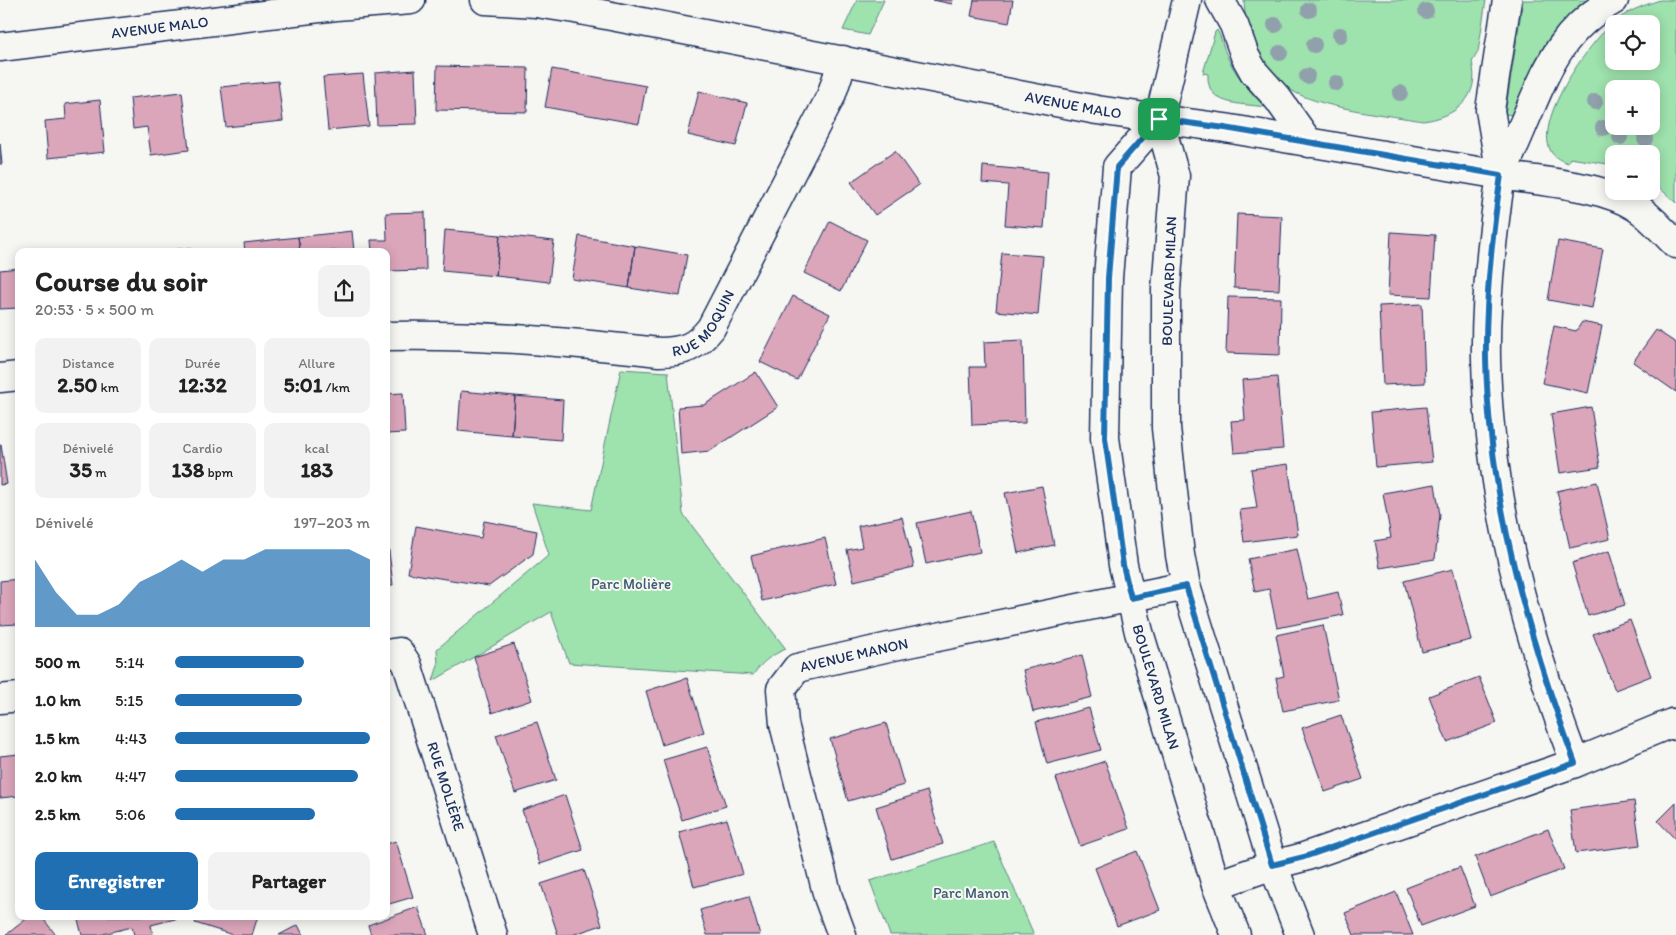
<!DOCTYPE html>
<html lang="fr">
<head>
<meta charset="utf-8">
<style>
	body { margin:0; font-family:Itim,sans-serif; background:#f2f2f2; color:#222; height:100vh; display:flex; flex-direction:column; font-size:19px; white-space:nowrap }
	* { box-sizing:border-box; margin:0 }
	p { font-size:16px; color:#767676 }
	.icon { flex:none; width:28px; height:28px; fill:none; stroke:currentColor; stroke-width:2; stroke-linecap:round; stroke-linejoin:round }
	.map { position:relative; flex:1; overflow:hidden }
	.sheet { position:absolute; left:15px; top:248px; width:375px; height:672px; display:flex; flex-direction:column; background:#fff; border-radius:10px; box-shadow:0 2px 12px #0003 }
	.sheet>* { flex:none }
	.controls { position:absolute; left:1605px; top:15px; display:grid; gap:10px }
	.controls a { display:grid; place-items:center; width:55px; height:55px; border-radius:10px; background:#fff; box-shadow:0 2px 12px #0003; font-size:25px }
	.pin { position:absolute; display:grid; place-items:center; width:42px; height:42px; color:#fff; margin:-21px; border-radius:10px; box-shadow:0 2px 8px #0006 }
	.round { display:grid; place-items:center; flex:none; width:52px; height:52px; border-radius:10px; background:#f2f2f2 }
	.overview { display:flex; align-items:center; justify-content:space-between; height:85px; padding:0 20px }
	h1 { font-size:28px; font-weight:700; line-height:38px }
	.stats { display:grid; grid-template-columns:repeat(3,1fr); gap:8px; height:85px; padding:5px 20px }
	.stats div { display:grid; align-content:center; border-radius:10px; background:#f2f2f2; text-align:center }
	.stats b { font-size:21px; font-weight:700 }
	.stats small { font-size:14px; font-weight:400 }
	.stats p { font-size:14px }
	.chart { height:140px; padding:10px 20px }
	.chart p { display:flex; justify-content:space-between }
	.chart svg { width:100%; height:90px; margin-top:5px; fill:#1f6fb2; opacity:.7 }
	.button { display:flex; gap:10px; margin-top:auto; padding:10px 20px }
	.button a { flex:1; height:58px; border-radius:10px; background:#1f6fb2; color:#fff; font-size:20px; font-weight:700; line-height:58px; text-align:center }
	.button a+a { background:#f2f2f2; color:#222 }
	ul { padding:0 20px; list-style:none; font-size:16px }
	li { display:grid; grid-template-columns:80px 60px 1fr; align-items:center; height:38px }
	li i { height:12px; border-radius:6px; background:#1f6fb2 }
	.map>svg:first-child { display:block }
	.green { fill:#9ee2ad; stroke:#5c8886; fill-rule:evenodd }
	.building { fill:#dba5ba; stroke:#1b2f5e }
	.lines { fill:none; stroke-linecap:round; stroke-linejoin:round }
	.minor-casing { stroke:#1b2f5e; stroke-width:31 }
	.tertiary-casing { stroke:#1b2f5e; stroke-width:31 }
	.secondary-casing { stroke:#1b2f5e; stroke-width:31 }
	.motorway-casing { stroke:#1b2f5e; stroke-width:31 }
	.minor { stroke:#f6f6f2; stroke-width:28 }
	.tertiary { stroke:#f6f6f2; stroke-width:28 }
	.secondary { stroke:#f6f6f2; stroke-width:28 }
	.motorway { stroke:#f6f6f2; stroke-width:28 }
	.tree { fill:#90a1ac }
	.route-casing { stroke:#fff; stroke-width:10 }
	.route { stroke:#1f6fb2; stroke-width:6 }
	.labels { text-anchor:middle; stroke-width:4; stroke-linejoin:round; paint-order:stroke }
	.street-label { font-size:15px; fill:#1b2f5e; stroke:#f6f6f2 }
	.park-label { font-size:15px; fill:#3c5c72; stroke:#f6f6f2 }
</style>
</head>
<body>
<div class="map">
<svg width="1676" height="935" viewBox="0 0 1676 935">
	<rect width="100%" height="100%" fill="#f6f6f2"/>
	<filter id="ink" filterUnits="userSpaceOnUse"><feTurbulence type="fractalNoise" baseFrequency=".02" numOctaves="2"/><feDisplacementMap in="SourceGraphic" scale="10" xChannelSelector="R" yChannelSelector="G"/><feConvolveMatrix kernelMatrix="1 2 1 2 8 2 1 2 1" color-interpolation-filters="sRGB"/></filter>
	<g filter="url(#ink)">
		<!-- green -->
		<path class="green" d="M857,0H884L868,35L843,30Z
			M1244,0H1486L1478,52L1472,62C1481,97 1456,117 1423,121C1387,115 1328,109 1296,93C1263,75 1245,36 1244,0Z
			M1523,0H1588C1569,15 1551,33 1540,55C1529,74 1523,95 1513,115L1505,114Z
			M1660,0H1676V203L1651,180V154H1614V165L1570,158L1568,163C1563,161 1556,159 1552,153C1531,123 1589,43 1612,24C1627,11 1642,6 1660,0ZM1614,24H1651V61H1614ZM1614,89H1651V126H1614Z
			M1217,30C1222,38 1223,48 1227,56C1236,76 1250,92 1265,107C1241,103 1206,107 1208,74L1203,73L1215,32Z
			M621,369L668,372L683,514L786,649C771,655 762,662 753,675L569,663L551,612L433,681L438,665L437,649L549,555L532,503L591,510Z
			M994,842L1034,935H890L870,881Z"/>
		<!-- building -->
		<path class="building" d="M933,0H953L952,4Z
			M974,0H1013L1009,23L971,16Z
			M437,66L528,68L527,112L436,110Z
			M552,69L646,86L639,124L545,107Z
			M415,70L417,124L377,125L375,73Z
			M363,74L369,126L328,130L323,77Z
			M278,81L283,121L226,127L221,87Z
			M699,91L747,103L736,146L688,135Z
			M182,92L189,150L151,155L147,127L133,129L130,98Z
			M100,100L105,152L48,158L45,121L66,119L65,104Z
			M0,143L2,164H0Z
			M895,151L919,185L875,215L851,182Z
			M983,166L1048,172L1044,228L1005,225L1008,185L982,183Z
			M425,212L426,270L386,271V251H372L371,240H387L386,213Z
			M1237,214L1282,216L1279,290L1234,288Z
			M830,221L867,240L841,291L804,273Z
			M445,230L500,235L496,276L442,271Z
			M352,231L354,251H300L298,237Z
			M1391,232L1435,235L1431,297L1388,295Z
			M500,235L554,241L549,282L496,276Z
			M579,236L635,246L629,288L572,279Z
			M298,237L300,251H245L244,243Z
			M1558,241L1603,249L1592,308L1548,300Z
			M635,246L687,255L680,296L629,288Z
			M191,248V251H160Z
			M1002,253L1043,256L1038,315L996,311Z
			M19,268V308L0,309V270Z
			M793,296L830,314L797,380L760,362Z
			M1228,297L1281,298L1280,355L1226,353Z
			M1422,304L1425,383L1383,385L1379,306Z
			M1582,322L1602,326L1588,393L1542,383L1554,326L1576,331Z
			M1656,330L1676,343V392L1633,362Z
			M1023,340L1025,423L972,425L970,367H985L984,342Z
			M756,372L778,407L710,451L681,454L678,407L704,405Z
			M1277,377L1283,449L1234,453L1231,421L1245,420L1242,380Z
			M461,391L515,396L512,436L458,431Z
			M403,393L405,433L386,434V394Z
			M515,396L563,400L561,440L512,436Z
			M1426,407L1432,462L1376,467L1371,412Z
			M1591,407L1600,467L1560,473L1551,414Z
			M0,445H1L7,484L0,485Z
			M1288,464L1298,535L1244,542L1240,510L1257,508L1251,469Z
			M1597,482L1610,539L1570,548L1557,491Z
			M1435,484L1440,515L1435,559L1380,568L1375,541L1391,538L1383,493Z
			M1042,486L1054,545L1018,553L1005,493Z
			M971,511L980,552L926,564L917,523Z
			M902,517L914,567L854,581L847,550L862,547L858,526Z
			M484,521L537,531L533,554L489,586L408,573L416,526L481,538Z
			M825,538L836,584L762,601L751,556Z
			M386,543H388L393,585H386Z
			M1297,549L1308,599L1338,592L1343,615L1277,628L1269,589L1255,592L1248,559Z
			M1609,551L1625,605L1588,616L1572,563Z
			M1453,569L1471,640L1422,652L1404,581Z
			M19,579V624L0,625V581Z
			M1630,620L1651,676L1615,690L1593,634Z
			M1323,625L1339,700L1283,711L1276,678L1284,676L1276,635Z
			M514,644L532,700L492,713L474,657Z
			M1082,655L1092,697L1033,712L1023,670Z
			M1479,677L1497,723L1447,742L1429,696Z
			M687,678L704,732L662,745L646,691Z
			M1089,708L1101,750L1047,764L1036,722Z
			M1341,715L1363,779L1325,792L1302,728Z
			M537,722L556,780L515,793L496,735Z
			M886,723L904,785L848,801L830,739Z
			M707,747L726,806L682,820L663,760Z
			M19,754V796L0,798V756Z
			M1105,761L1129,829L1080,846L1056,778Z
			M927,791L943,844L892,859L876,807Z
			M565,795L583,850L540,864L522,810Z
			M1634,801L1640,845L1576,853L1570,810Z
			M1676,803V840L1658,821Z
			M727,819L743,874L694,887L679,832Z
			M1548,829L1564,869L1490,897L1475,857Z
			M396,841L413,897L386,905V844Z
			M1137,851L1160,910L1117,926L1095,868Z
			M1460,867L1475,906L1421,926L1406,888Z
			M584,870L602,925L572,935H558L541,884Z
			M1396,892L1413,935H1354L1345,913Z
			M749,896L760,935H707L700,910Z
			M418,907L428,935H371L368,925Z
			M30,916H41L56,935H6Z
			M77,916H178L179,918L151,925L153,935H134L132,927L99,935H82Z
			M197,916H258L252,935H233L195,923Z
			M298,925L303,935H279Z"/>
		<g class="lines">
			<defs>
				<g id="minor">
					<path id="s1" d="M485,0L536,3L575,9L1097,110L1159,119"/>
					<path id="s2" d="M0,47L336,6L411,0"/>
					<path d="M1501,175C1492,236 1485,298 1486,359C1489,499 1526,633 1575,763"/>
					<path id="s3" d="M386,336C477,334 569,342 659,352C684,352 696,347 711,328L831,96L843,60"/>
					<path d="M0,378L19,376"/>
					<path id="s4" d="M386,654L399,652L407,664L493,935"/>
					<path d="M0,699L19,697"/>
					<path d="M1216,885L1273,865L1304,857L1575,763L1672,723L1676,726"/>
					<path id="s5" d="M842,935L828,897L784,724L781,689L797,668L889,647L1186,586"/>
				</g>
				<path id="tertiary" d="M1501,175C1542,182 1602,185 1636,207C1652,217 1663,232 1676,244"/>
				<g id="secondary">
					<path id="s6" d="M1187,0L1159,119L1117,167L1108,278L1105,438L1123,565L1139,632L1216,885L1236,935"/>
					<path d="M1220,0L1234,25L1245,56L1254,72L1278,99L1309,143"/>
					<path d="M1159,119L1175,176L1166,290V428L1180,555L1186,586L1273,865L1300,935"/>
					<path d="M1159,119L1225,128L1501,175"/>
				</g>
				<path id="motorway" d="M1501,175C1510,156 1518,137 1526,118C1548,67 1562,29 1614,0
					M1501,175L1490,110L1507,0"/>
			</defs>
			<!-- minor casing -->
			<use href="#minor" class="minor-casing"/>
			<!-- tertiary casing -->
			<use href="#tertiary" class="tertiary-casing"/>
			<!-- secondary casing -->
			<use href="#secondary" class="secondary-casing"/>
			<!-- motorway casing -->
			<use href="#motorway" class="motorway-casing"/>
			<!-- minor -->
			<use href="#minor" class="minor"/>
			<!-- tertiary -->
			<use href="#tertiary" class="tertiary"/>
			<!-- secondary -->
			<use href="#secondary" class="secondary"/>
			<!-- motorway -->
			<use href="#motorway" class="motorway"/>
		</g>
		<!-- trees -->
		<g class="tree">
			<circle cx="1309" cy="10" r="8"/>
			<circle cx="1426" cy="11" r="8"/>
			<circle cx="1275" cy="25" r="8"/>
			<circle cx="1340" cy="35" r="8"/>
			<circle cx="1314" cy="45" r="8"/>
			<circle cx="1280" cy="53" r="8"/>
			<circle cx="1307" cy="76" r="8"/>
			<circle cx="1336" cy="83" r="8"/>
			<circle cx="1400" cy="93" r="8"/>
			<circle cx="1595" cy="102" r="8"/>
			<circle cx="1603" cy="128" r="8"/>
			<circle cx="1620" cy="137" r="8"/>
			<circle cx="1645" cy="139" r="8"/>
		</g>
	</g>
	<g class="lines" filter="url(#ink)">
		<defs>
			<path id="route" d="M1159,119L1225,128L1501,175C1492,236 1485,298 1486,359C1489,499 1527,633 1575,763L1304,857L1272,865L1186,586L1131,598L1123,565L1105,438L1108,278L1117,167Z"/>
		</defs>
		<!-- route casing -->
		<use href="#route" class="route-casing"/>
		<!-- route -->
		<use href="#route" class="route"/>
	</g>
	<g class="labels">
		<!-- street labels -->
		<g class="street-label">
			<text dy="5" stroke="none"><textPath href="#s2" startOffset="161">AVENUE MALO</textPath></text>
			<text dy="5" stroke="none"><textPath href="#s1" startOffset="598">AVENUE MALO</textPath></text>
			<text transform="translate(1169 281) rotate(-88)" y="5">BOULEVARD MILAN</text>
			<text dy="5" stroke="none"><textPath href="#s3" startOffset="331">RUE MOQUIN</textPath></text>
			<text dy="5" stroke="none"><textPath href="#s5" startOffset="339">AVENUE MANON</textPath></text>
			<text dy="5" stroke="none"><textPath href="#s6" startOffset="712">BOULEVARD MILAN</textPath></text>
			<text dy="5" stroke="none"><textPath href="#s4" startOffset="156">RUE MOLIÈRE</textPath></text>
		</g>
		<!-- park labels -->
		<g class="park-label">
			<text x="631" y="589">Parc Molière</text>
			<text x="971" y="898">Parc Manon</text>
		</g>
	</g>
</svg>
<div class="controls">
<a><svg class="icon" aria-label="locate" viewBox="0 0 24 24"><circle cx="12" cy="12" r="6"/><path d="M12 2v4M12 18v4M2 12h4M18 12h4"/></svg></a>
<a>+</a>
<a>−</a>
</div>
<div class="pin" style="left:1159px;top:119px;background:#1e9e55"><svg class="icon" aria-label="arrive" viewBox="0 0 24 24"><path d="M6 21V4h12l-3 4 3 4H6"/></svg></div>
<section class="sheet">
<div class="overview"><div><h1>Course du soir</h1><p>20:53 · 5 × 500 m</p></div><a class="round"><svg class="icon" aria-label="share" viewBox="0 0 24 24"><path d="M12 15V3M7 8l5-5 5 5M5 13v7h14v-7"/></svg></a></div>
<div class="stats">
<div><p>Distance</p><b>2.50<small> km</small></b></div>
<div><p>Durée</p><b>12:32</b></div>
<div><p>Allure</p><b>5:01<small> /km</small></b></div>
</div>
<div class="stats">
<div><p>Dénivelé</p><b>35<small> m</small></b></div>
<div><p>Cardio</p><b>138<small> bpm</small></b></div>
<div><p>kcal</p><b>183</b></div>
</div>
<div class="chart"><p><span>Dénivelé</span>197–203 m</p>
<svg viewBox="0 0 160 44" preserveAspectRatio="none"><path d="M0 44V11L10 27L20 38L30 38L40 33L50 22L60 17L70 11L80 17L90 11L100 11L110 6L120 6L130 6L140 6L150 6L160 11V44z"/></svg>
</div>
<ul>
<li><b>500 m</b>5:14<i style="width:66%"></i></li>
<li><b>1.0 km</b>5:15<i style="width:65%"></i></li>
<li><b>1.5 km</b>4:43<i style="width:100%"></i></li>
<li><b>2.0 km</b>4:47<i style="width:94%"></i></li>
<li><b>2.5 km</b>5:06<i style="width:72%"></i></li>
</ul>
<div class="button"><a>Enregistrer</a><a>Partager</a></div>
</section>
</div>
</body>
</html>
